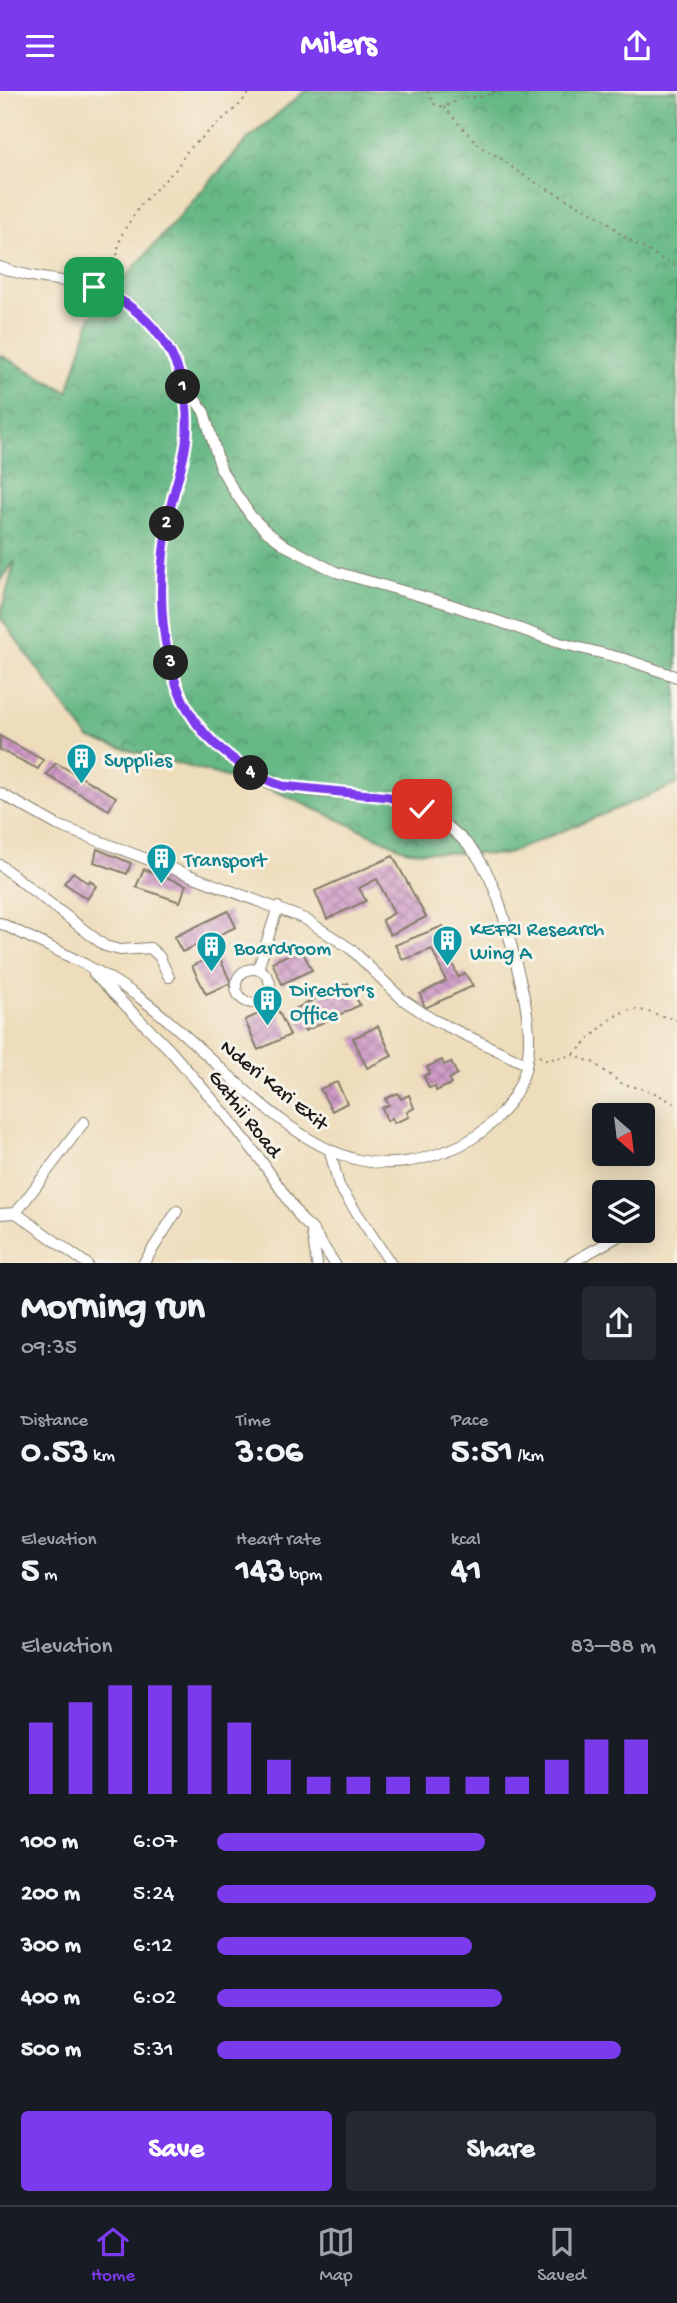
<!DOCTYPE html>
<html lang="en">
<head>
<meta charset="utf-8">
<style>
	body { margin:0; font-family:"Gochi Hand",sans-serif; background:#242831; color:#f1f3f6; height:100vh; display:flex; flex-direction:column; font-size:26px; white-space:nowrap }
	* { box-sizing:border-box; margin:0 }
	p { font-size:23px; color:#9ea1a6 }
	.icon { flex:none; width:38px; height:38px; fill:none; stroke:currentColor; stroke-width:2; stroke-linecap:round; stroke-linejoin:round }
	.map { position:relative; height:1172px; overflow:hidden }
	.sheet { display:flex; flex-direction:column; background:#171b24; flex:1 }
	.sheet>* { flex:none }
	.needle { width:46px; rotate:152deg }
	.buttons { position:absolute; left:592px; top:1012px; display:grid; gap:14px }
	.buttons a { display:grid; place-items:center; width:63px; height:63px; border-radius:7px; background:#171b24; box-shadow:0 4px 18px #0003; font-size:35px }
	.pin { position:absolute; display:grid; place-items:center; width:60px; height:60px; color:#fff; margin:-30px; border-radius:14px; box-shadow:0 4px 10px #0006 }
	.km { position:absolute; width:35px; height:35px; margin:-18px; border-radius:50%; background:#222; color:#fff; font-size:19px; line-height:35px; text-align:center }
	.round { display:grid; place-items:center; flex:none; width:74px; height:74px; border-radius:7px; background:#242831 }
	.overview { display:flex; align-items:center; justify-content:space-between; height:119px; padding:0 21px }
	h1 { font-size:38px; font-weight:700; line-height:52px }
	.stats { display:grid; grid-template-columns:repeat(3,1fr); gap:10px; height:119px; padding:7px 21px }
	.stats div { display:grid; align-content:center }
	.stats b { font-size:35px; font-weight:700 }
	.stats small { font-size:19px; font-weight:400 }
	.stats p { font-size:19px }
	.chart { height:196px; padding:14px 21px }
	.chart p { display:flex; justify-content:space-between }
	.chart svg { width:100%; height:126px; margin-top:7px; stroke:#7c3aed; stroke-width:6 }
	.primary-button { display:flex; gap:14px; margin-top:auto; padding:14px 21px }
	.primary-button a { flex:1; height:80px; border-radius:7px; background:#7c3aed; color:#fff; font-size:28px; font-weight:700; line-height:80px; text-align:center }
	.primary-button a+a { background:#242831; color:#f1f3f6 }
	ul { padding:0 21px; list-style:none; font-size:23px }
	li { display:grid; grid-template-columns:112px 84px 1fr; align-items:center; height:52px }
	li i { height:18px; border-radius:9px; background:#7c3aed }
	header { display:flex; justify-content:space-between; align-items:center; height:91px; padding:0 21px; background:#7c3aed; color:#fff; font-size:32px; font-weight:700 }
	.tabs { display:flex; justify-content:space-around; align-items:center; height:98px; border-top:2px solid #363941; background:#171b24; font-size:19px; color:#9ea1a6 }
	.tabs a { display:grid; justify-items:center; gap:4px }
	.tabs .current { color:#7c3aed }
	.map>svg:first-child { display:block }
	.forest { fill:url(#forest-crowns); stroke:#416a50; stroke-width:2 }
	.building { fill:url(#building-cross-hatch) }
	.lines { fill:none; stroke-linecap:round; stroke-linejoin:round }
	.minor-casing { stroke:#857c6c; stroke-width:12 }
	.path { stroke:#857c6c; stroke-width:2; stroke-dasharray:2 5; stroke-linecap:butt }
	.minor { stroke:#fff; stroke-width:10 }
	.route-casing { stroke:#fff; stroke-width:14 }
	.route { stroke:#7c3aed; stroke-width:9 }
	.labels { text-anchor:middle; stroke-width:6; stroke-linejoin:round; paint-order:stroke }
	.culture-label { font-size:21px; fill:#0d838f; stroke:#f7f3e8; text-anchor:start }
	.street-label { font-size:21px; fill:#1c1c1c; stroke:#f7f3e8 }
</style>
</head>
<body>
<header><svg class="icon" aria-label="menu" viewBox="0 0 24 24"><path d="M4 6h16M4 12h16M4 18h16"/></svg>Milers<svg class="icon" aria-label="share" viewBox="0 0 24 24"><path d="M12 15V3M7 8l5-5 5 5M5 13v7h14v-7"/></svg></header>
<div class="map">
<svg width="677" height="1173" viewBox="0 0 677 1173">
	<defs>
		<pattern id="forest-crowns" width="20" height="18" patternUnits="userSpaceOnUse" patternTransform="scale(1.75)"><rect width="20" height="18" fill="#66b885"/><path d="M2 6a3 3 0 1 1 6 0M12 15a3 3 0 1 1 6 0" fill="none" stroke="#53956c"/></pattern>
		<pattern id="building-cross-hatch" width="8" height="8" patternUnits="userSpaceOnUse" patternTransform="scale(1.75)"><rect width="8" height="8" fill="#cf9ac6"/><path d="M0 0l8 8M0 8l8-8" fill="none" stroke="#a77da0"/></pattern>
	</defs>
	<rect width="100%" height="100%" fill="#f7f3e8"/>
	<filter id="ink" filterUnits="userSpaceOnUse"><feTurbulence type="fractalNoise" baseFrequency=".0143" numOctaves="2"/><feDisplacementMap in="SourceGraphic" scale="14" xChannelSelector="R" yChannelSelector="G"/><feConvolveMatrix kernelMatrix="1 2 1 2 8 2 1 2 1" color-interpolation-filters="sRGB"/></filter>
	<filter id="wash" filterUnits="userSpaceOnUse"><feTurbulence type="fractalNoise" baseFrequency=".00686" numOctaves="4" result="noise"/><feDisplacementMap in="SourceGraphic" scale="28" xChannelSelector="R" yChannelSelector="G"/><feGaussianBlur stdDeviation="1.57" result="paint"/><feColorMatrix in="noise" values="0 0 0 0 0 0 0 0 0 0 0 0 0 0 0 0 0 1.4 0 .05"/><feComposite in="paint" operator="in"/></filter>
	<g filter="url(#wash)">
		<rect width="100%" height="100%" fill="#edb"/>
		<!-- forest -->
		<path class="forest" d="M305,0H677V693L504,764L408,760L273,699L89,648L0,526L15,470L0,491V264L68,301L91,225L249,47Z"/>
		<g id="blocks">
			<!-- building -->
			<path class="building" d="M0,645L43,669L38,678L0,659Z
				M56,672L116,706L109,719L46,684Z
				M97,758L131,772L127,783L94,771Z
				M393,765L426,826L390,844L382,829L394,822L377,788L359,797L366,810L327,828L315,800Z
				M144,778L186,794L180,811L136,796Z
				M73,781L88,792L90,789L96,795L87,808L64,792Z
				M228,820L236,836L182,861L174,846Z
				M443,835L451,849L445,853L458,886L465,882L473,895L425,917L420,903L446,890L432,858L403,869L395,854Z
				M301,858L312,879L282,893L272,871Z
				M218,863L231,892L206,903L192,875Z
				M348,892L360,914L305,940L293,919Z
				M276,915L290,944L258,959L245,929Z
				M378,935L392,965L367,977L353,947Z
				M442,969L444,974L451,971L457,983L449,988L451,993L436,1000L435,995L429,997L424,985L430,982L427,976Z
				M337,991L347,1012L332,1020L320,998Z
				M398,1002L401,1008L409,1004L414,1017L407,1021L409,1026L394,1032L392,1027L387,1030L382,1017L389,1014L385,1008Z"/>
		</g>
	</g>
	<g filter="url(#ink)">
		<use href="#blocks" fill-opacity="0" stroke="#857c6c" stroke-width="2"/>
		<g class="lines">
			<defs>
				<path id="minor" d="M0,176C30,188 63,188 93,196C116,202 135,217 151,233C181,264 193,315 185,357C181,379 173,401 169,424C159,474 158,522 171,571C179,604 191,631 216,654C232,667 248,684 268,691C305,704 350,701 389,706C421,717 446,730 469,755C494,783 503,822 512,857C527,917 547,974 498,1026C483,1042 467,1053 446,1060C417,1071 390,1076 359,1069C280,1051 206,954 140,907C97,876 47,855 0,832
					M183,291L204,321L221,378L236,403L251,425L267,441L286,455L336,481L452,514L560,552L625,568L677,586
					M0,702L57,734L305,828L351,858L402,908L432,928L526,973
					M0,774L105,855L120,859L150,857L159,865L169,886
					M236 895a17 17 0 1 1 34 0a17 17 0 1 1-34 0Z
					M258,878L278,816
					M94,883L169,958L225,1023L260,1068L302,1129L312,1138L335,1173
					M330,1060L339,1095L391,1173
					M16,1122L84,1031
					M0,1123L16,1122L87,1173
					M312,1142L317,1173
					M143,1173L177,1120
					M569,1173L628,1140"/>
			</defs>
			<!-- minor casing -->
			<use href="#minor" class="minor-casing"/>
			<!-- path -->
			<path class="path" d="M428,0L434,13L444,16L464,6H481L496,0L518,3L533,0
				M444,16C456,29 468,44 481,56C488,61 497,64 504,70C535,95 572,109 605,129C613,134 618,142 626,147C643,157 659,167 677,175
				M109,190L114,184L119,152L123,141L141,113L176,78L188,59L239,14L251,0
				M574,963C592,948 615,914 640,919C652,921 664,926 677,929
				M539,965L546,969L573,964L594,972L621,992L653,1001L677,1014"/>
			<!-- minor -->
			<use href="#minor" class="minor"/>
		</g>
	</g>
	<g class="lines" filter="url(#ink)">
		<defs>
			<path id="route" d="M94,196C160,222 194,281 186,352C183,376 173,400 169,424C155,498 156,600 216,654C237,672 256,687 283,695L389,706L422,718"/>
		</defs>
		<!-- route casing -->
		<use href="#route" class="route-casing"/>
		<!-- route -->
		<use href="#route" class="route"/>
	</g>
	<!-- icons -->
	<defs>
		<symbol id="building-pin" viewBox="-11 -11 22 30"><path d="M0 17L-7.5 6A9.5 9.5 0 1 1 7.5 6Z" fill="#0f9aa8" stroke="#f7f3e8"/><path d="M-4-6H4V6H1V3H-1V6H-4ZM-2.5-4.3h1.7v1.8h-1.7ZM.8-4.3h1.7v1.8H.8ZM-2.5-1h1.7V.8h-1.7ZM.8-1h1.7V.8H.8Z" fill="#fff"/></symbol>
	</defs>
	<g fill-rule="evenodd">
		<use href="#building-pin" x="64" y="650" width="35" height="47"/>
		<use href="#building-pin" x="144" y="750" width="35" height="47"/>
		<use href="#building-pin" x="430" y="832" width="35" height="47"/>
		<use href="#building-pin" x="194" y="838" width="35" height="47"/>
		<use href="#building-pin" x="250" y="892" width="35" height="47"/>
	</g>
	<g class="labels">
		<!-- culture labels -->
		<g class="culture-label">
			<text x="104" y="675">Supplies</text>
			<text x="184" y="775">Transport</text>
			<text x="470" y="844">KEFRI Research<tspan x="470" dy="24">Wing A</tspan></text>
			<text x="234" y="863">Boardroom</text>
			<text x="290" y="905">Director's<tspan x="290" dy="24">Office</tspan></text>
		</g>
		<!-- street labels -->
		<g class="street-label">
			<text transform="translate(275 993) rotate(39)" y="7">Nderi Kari Exit</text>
			<text transform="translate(246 1022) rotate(52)" y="7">Gathii Road</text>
		</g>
	</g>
</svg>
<div class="buttons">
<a><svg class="needle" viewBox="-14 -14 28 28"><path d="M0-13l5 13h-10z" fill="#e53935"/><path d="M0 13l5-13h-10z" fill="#9ea1a6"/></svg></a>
<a><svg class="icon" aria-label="layers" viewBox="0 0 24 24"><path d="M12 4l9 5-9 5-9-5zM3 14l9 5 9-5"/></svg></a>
</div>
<div class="pin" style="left:94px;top:196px;background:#1e9e55"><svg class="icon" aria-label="arrive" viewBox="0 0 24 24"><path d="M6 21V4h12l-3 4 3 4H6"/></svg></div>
<div class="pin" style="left:422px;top:718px;background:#d93025"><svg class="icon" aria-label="check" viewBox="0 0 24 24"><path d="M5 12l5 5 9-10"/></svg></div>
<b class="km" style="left:183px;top:296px">1</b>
<b class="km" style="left:167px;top:433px">2</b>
<b class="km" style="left:171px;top:572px">3</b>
<b class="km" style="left:251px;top:682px">4</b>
</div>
<section class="sheet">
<div class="overview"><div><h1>Morning run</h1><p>09:35</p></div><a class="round"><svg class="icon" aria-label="share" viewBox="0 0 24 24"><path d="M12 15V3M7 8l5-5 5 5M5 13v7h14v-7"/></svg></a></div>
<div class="stats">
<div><p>Distance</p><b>0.53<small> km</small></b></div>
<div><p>Time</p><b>3:06</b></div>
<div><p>Pace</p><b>5:51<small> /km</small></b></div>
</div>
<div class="stats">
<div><p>Elevation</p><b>5<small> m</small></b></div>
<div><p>Heart rate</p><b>143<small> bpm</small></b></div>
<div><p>kcal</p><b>41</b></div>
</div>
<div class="chart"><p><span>Elevation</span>83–88 m</p>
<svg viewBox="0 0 160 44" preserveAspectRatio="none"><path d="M5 44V19M15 44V12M25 44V6M35 44V6M45 44V6M55 44V19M65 44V32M75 44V38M85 44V38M95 44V38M105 44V38M115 44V38M125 44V38M135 44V32M145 44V25M155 44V25"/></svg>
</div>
<ul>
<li><b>100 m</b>6:07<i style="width:61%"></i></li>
<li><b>200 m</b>5:24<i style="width:100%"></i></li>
<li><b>300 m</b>6:12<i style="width:58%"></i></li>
<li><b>400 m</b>6:02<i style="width:65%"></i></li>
<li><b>500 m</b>5:31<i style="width:92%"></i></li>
</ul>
<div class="primary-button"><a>Save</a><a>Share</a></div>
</section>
<nav class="tabs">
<a class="current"><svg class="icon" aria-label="home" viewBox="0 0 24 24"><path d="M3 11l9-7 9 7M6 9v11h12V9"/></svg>Home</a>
<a><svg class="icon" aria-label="map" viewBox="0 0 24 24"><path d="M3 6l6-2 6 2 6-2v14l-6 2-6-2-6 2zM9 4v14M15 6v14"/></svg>Map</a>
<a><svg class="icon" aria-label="saved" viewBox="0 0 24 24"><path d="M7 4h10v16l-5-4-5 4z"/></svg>Saved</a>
</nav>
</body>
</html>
